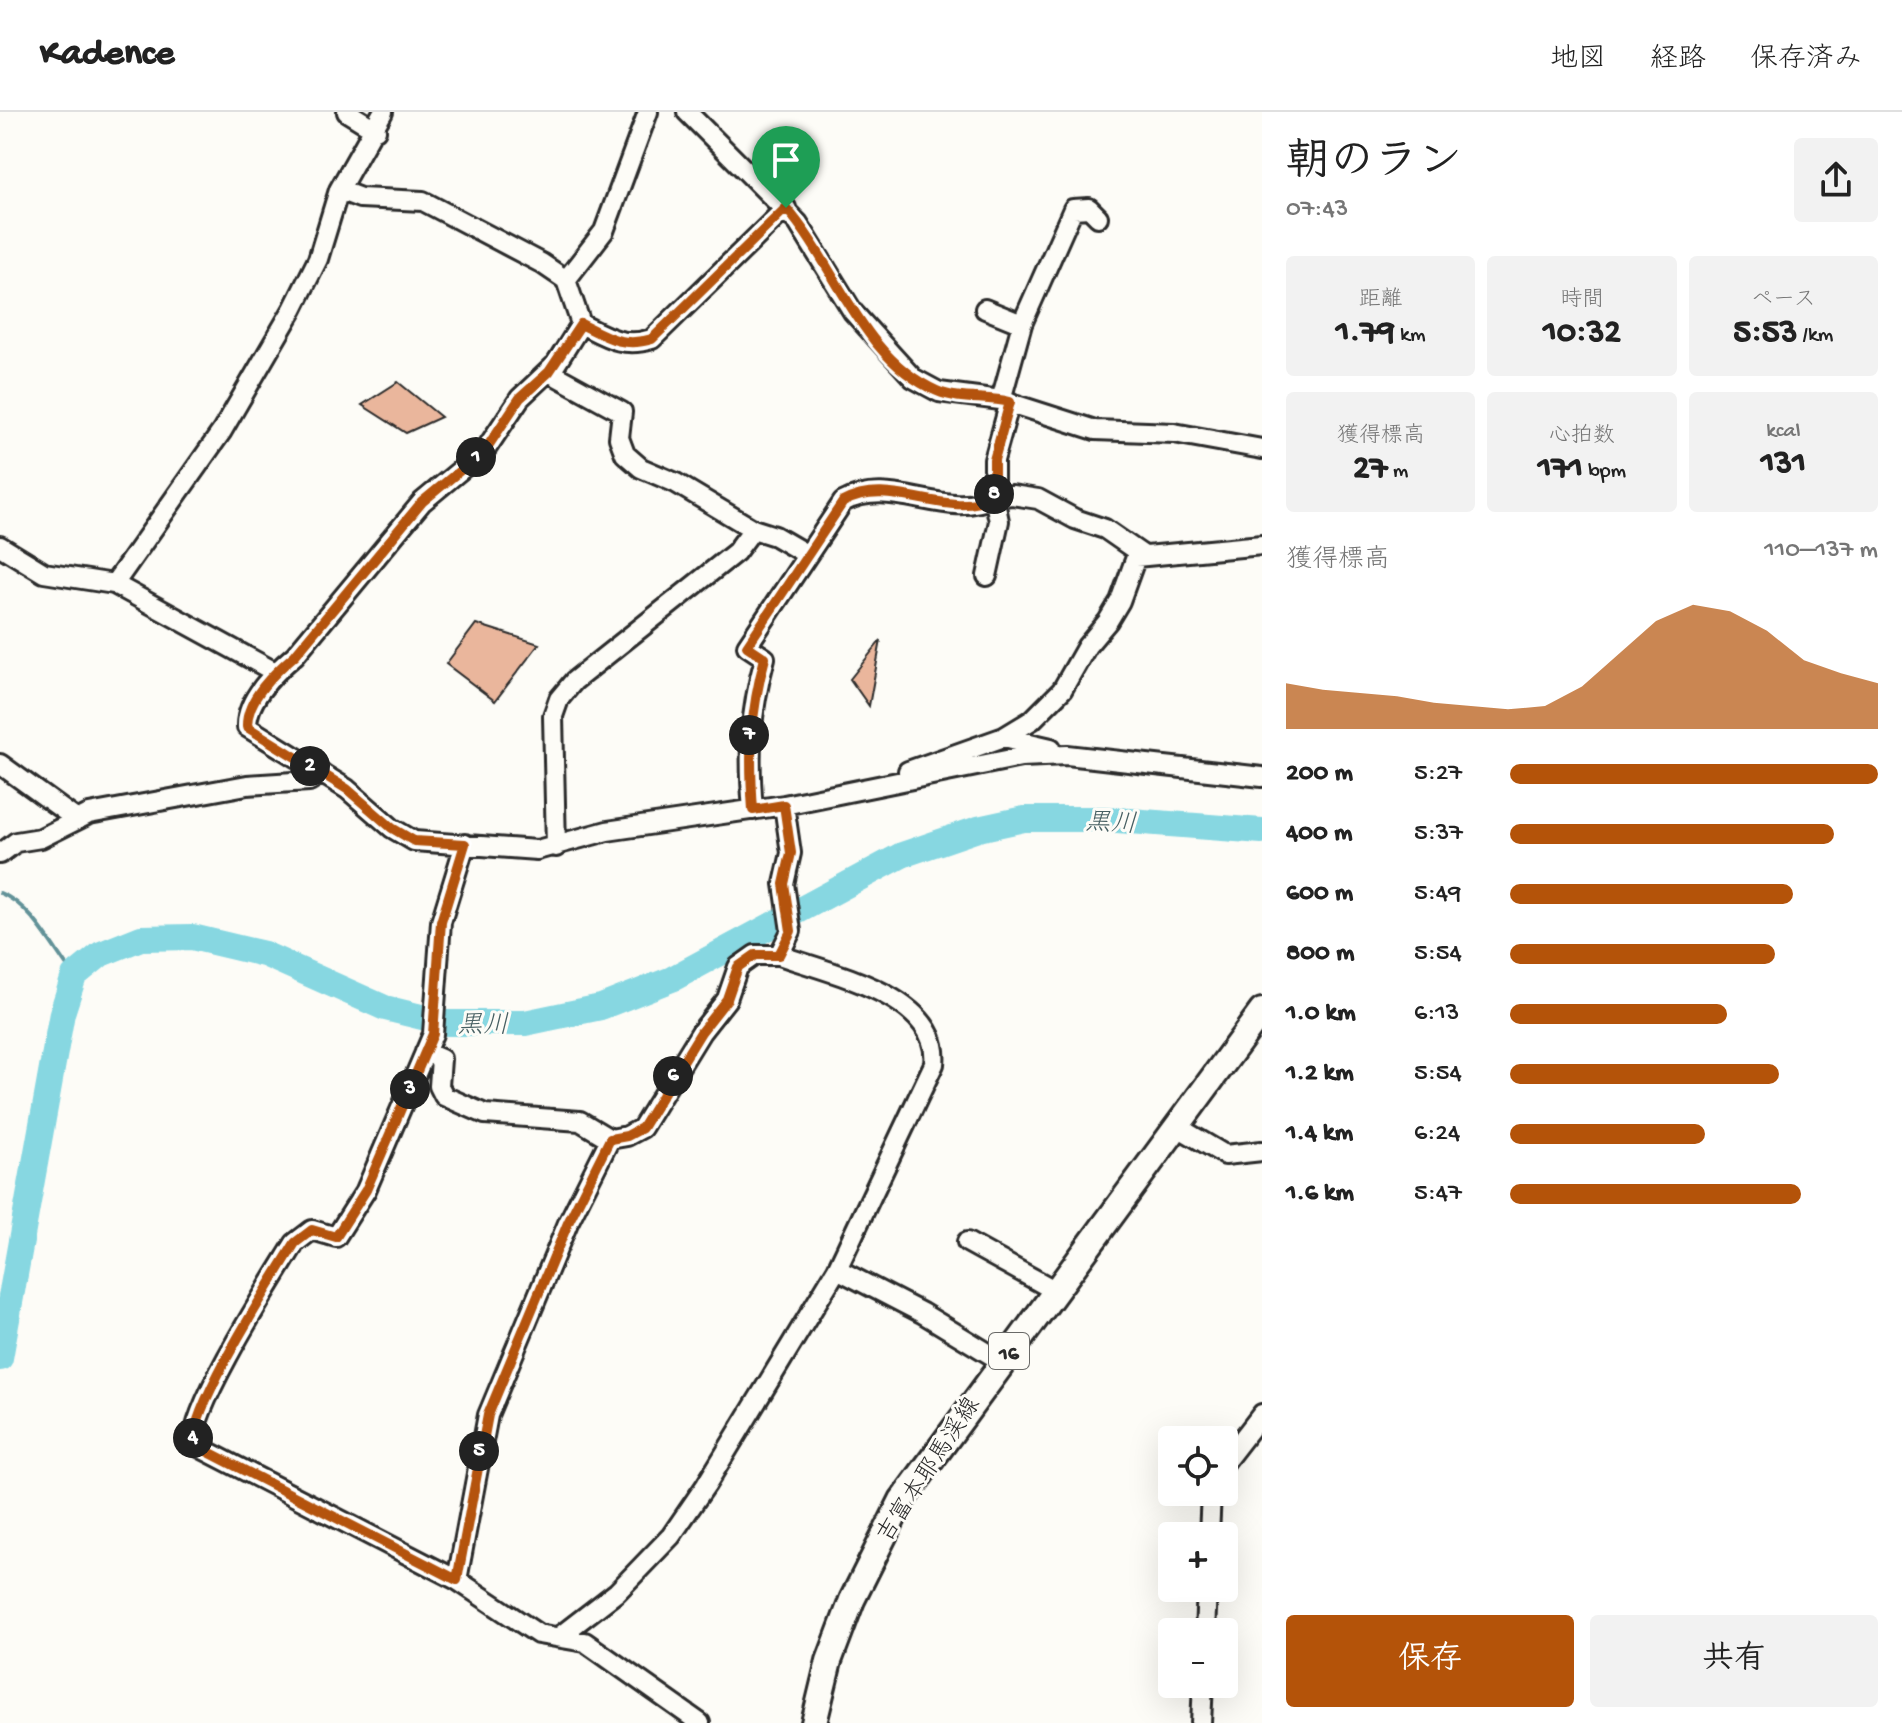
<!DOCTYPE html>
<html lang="ja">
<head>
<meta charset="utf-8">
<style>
	body { margin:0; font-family:"Gochi Hand","Klee One",sans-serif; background:#f2f2f2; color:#222; height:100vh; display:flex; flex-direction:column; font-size:30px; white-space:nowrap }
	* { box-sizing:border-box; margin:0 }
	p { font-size:26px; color:#767676 }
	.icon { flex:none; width:44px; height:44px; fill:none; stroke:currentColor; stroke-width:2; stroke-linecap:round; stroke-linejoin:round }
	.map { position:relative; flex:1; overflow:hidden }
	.details { display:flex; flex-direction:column; background:#fff; width:640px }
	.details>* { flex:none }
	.tools { position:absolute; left:1158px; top:1314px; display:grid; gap:16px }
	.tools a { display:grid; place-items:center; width:80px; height:80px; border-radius:8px; background:#fff; box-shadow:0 8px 32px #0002; font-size:40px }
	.pin { position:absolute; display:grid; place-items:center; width:68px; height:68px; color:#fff; margin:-82px -34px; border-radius:50% 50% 50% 0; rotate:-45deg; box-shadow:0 0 8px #0007 }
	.pin .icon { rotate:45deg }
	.km { position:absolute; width:40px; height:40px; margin:-20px; border-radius:50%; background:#222; color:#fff; font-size:22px; line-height:40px; text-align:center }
	.round { display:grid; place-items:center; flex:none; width:84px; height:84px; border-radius:8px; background:#f2f2f2 }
	.headline { display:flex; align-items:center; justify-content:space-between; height:136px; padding:0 24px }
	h1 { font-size:44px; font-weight:700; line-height:60px }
	.metrics { display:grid; grid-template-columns:repeat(3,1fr); gap:12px; height:136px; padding:8px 24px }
	.metrics div { display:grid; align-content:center; border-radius:8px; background:#f2f2f2; text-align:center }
	.metrics b { font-size:34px; font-weight:700 }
	.metrics small { font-size:22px; font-weight:400 }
	.metrics p { font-size:22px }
	.chart { height:224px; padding:16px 24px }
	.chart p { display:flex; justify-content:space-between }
	.chart svg { width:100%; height:144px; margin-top:8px; fill:#b45309; opacity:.7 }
	.action { display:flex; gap:16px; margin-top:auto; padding:16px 24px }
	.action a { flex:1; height:92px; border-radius:8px; background:#b45309; color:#fff; font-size:32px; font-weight:700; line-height:92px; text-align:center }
	.action a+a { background:#f2f2f2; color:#222 }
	ul { padding:0 24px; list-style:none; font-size:26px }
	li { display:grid; grid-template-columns:128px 96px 1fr; align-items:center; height:60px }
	li i { height:20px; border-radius:10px; background:#b45309 }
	header { display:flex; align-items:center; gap:48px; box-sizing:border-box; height:112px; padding:0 40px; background:#fff; border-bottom:2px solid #e0e0e0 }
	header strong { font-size:38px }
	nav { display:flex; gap:44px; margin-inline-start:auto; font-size:28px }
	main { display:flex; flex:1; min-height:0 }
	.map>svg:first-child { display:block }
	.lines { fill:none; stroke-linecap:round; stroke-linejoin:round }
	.stream { stroke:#629298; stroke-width:4 }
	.river { stroke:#87d7e1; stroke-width:26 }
	.building { fill:#eab69c; stroke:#2b2b2b; stroke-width:2 }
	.minor-casing { stroke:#2b2b2b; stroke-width:24 }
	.major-casing { stroke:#2b2b2b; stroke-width:30 }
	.minor { stroke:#fdfcf7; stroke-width:18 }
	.major { stroke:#fdfcf7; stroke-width:24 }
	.route-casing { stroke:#fff; stroke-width:16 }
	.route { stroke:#b45309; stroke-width:10 }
	.labels { text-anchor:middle; stroke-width:6; stroke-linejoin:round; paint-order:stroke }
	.shield { fill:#fdfcf7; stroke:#6a6a68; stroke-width:2 }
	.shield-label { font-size:22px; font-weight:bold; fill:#2b2b2b }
	.street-label { font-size:24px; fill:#2b2b2b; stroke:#fdfcf7 }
	.water-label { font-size:26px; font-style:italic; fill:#475f62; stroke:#fdfcf7 }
</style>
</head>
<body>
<header>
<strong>Kadence</strong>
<nav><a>地図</a><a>経路</a><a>保存済み</a></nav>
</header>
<main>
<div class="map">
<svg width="1262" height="1611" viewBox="0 0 1262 1611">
	<rect width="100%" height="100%" fill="#fdfcf7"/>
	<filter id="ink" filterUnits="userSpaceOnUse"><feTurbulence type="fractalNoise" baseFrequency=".0125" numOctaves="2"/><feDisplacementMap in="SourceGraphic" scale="16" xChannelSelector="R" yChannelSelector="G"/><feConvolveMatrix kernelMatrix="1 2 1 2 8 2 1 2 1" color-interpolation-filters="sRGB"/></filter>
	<g filter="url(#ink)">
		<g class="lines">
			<!-- stream -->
			<path class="stream" d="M0,781C32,793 54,838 74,864"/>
			<!-- river -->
			<path class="river" d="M0,1246L62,901L74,864L101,842L141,826L192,825L264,842L385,896L446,911H525L601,895L672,867L902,743L978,717L1024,707H1104L1262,719"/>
		</g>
		<!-- building -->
		<path class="building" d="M398,270L441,305L406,321L362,293Z
			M476,512L539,532L495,589L446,552Z
			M881,528L869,594L850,567Z"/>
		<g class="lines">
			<defs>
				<path id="minor" d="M347,0L376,18
					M687,0L798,111L853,200L913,266L939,280L1001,288L1095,318L1174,321L1262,337
					M339,78L360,86L423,89L541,151L566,168
					M786,96L652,227C623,236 607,225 581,212L556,252L520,286L486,337L422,390L295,543C275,560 246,587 247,615L347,677L392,716L414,729L537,738L607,719L784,693L1021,645L1067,643L1262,665
					M985,197L1022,212L1001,288
					M581,212L566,168L604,119L648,0
					M1022,212L1073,97L1089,96L1098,105
					M549,260L622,300L619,326L625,342L641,356L676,371L753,417L775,424L806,442
					M0,434L44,461L114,472L275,560
					M987,464L999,409L994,385L1012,383L1038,387L1075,407L1105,417L1144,444
					M114,472L222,319L293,197L318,147L339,78L383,0
					M1004,625L1051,636L1052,641
					M0,652L77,708
					M908,659L1004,625L1032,608L1062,578L1087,534L1108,509L1120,489L1136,445L1262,433
					M753,698C748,641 750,601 765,546L747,534L843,390C892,363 945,409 994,385V348L1010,290
					M465,732L441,810L433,922L366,1078L336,1125L312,1118L295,1131C272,1169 192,1293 193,1332L457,1468L538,1522L585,1530L700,1611
					M556,735L553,604L559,587L574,569L736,440L753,417
					M0,742L16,730L41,726L89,702L247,673L309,669L322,661
					M425,940L441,947L439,974L444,984L485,1002L580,1009L610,1027
					M1176,1014L1225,1043L1262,1039
					M967,1130L1054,1178
					M837,1157L922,1201L1001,1249
					M1224,1351L1262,1302
					M1209,1424L1211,1380
					M457,1468L488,1303L568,1111L610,1027L627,1024L642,1016L701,920L727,887L738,855L755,843H779L791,819L784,772L791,741L784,693
					M1205,1520L1207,1476
					M560,1524L617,1480L671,1424L706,1373L837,1157L934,952C942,884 829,861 779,843
					M1201,1611L1203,1572"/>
				<path id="major" d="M814,1611L829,1549L852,1488L902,1388L1262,899"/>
			</defs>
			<!-- minor casing -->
			<use href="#minor" class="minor-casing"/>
			<!-- major casing -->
			<use href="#major" class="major-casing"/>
			<!-- minor -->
			<use href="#minor" class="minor"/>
			<!-- major -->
			<use href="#major" class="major"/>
		</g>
	</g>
	<g class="lines" filter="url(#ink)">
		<defs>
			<path id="route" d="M786,96C837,154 861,246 937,279C960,289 986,284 1010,290L994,348V385C946,409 892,363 843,390L747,534L765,546C750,601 749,641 753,698L784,693L791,741L784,772L791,819L779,843H755L738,855L727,887L701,920L642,1016L627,1024L610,1027L568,1111L488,1303L457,1468L193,1332C192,1293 272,1169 295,1131L312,1118L336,1125L366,1078L433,922L441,810L465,732L414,729L392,716L347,677L247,615C246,587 275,560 295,543L422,390L486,337L520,286L549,260L581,212C607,225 623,236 652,227Z"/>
		</defs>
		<!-- route casing -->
		<use href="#route" class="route-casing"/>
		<!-- route -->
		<use href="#route" class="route"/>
	</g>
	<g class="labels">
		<!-- shield labels -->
		<rect class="shield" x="989" y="1221" width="40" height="36" rx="6"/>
		<g class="shield-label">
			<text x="1009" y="1247">16</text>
		</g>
		<!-- street labels -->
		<g class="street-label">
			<text transform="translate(927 1357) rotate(-57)" y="8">吉富本耶馬渓線</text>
		</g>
		<!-- water labels -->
		<g class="water-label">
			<text transform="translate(1111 709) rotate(3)" y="9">黒川</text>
			<text x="483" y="920">黒川</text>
		</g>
	</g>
</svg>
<div class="tools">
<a><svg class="icon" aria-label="locate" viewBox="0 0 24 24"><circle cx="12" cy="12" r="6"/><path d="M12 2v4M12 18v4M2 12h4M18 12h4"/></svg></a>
<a>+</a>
<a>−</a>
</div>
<div class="pin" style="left:786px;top:96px;background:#1e9e55"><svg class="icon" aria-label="arrive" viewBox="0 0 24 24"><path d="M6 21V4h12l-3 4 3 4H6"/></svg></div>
<b class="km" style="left:476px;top:345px">1</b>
<b class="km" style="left:310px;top:654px">2</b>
<b class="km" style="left:410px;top:977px">3</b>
<b class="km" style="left:193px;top:1326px">4</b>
<b class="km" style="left:479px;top:1339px">5</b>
<b class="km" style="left:673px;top:964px">6</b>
<b class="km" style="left:749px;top:623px">7</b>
<b class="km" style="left:994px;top:382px">8</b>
</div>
<section class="details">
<div class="headline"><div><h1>朝のラン</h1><p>07:43</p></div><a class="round"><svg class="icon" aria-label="share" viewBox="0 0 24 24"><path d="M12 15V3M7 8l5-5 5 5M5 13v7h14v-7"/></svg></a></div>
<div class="metrics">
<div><p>距離</p><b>1.79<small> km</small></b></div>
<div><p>時間</p><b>10:32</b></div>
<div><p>ペース</p><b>5:53<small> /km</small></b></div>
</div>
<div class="metrics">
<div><p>獲得標高</p><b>27<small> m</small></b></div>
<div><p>心拍数</p><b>171<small> bpm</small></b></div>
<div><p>kcal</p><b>131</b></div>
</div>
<div class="chart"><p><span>獲得標高</span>110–137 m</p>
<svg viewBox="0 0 160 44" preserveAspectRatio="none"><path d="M0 44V30L10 32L20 33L30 34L40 36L50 37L60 38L70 37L80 31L90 21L100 11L110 6L120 8L130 14L140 23L150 27L160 30V44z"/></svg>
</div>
<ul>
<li><b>200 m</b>5:27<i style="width:100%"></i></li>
<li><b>400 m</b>5:37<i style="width:88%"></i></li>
<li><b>600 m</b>5:49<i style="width:77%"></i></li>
<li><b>800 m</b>5:54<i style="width:72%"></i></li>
<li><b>1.0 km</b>6:13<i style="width:59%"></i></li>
<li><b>1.2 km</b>5:54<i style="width:73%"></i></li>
<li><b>1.4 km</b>6:24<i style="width:53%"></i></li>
<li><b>1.6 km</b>5:47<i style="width:79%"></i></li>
</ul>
<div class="action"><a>保存</a><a>共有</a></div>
</section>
</main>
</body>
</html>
